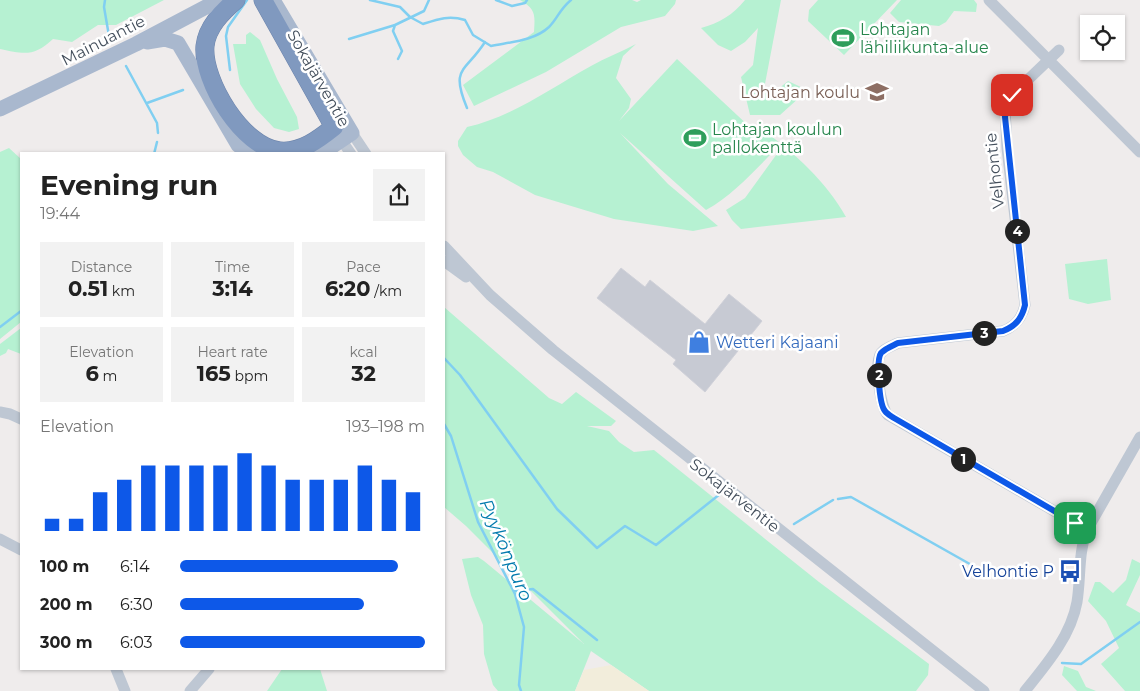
<!DOCTYPE html>
<html lang="en">
<head>
<meta charset="utf-8">
<style>
	body { margin:0; font-family:Montserrat,sans-serif; background:#f2f2f2; color:#222; height:100vh; display:flex; flex-direction:column; font-size:19px; white-space:nowrap }
	* { box-sizing:border-box; margin:0 }
	p { font-size:16px; color:#767676 }
	.icon { flex:none; width:28px; height:28px; fill:none; stroke:currentColor; stroke-width:2; stroke-linecap:round; stroke-linejoin:round }
	.map { position:relative; flex:1; overflow:hidden }
	.sheet { position:absolute; left:20px; top:152px; width:425px; height:518px; display:flex; flex-direction:column; background:#fff; border-radius:0px; box-shadow:0 1px 4px #0004 }
	.sheet>* { flex:none }
	.buttons { position:absolute; left:1080px; top:15px; display:grid; gap:10px }
	.buttons a { display:grid; place-items:center; width:45px; height:45px; border-radius:0px; background:#fff; box-shadow:0 1px 4px #0004; font-size:25px }
	.pin { position:absolute; display:grid; place-items:center; width:42px; height:42px; color:#fff; margin:-21px; border-radius:10px; box-shadow:0 2px 8px #0006 }
	.km { position:absolute; width:25px; height:25px; margin:-12px; border-radius:50%; background:#222; color:#fff; font-size:14px; line-height:25px; text-align:center }
	.round { display:grid; place-items:center; flex:none; width:52px; height:52px; border-radius:0px; background:#f2f2f2 }
	.head { display:flex; align-items:center; justify-content:space-between; height:85px; padding:0 20px }
	h1 { font-size:28px; font-weight:700; line-height:38px }
	.metrics { display:grid; grid-template-columns:repeat(3,1fr); gap:8px; height:85px; padding:5px 20px }
	.metrics div { display:grid; align-content:center; border-radius:0px; background:#f2f2f2; text-align:center }
	.metrics b { font-size:21px; font-weight:700 }
	.metrics small { font-size:14px; font-weight:400 }
	.metrics p { font-size:14px }
	.chart { height:140px; padding:10px 20px }
	.chart p { display:flex; justify-content:space-between }
	.chart svg { width:100%; height:90px; margin-top:5px; stroke:#0d58e8; stroke-width:6 }
	ul { padding:0 20px; list-style:none; font-size:16px }
	li { display:grid; grid-template-columns:80px 60px 1fr; align-items:center; height:38px }
	li i { height:12px; border-radius:6px; background:#0d58e8 }
	.map>svg:first-child { display:block }
	.green { fill:#b6f1d2 }
	.sand { fill:#f2eddb }
	.lines { fill:none; stroke-linecap:round; stroke-linejoin:round }
	.stream { stroke:#80cff1; stroke-width:2.5 }
	.building { fill:#c7cad3; stroke:#d0d1d9 }
	.highway-casing { stroke:#6b84ab; stroke-width:19 }
	.minor { stroke:#bec7d3; stroke-width:11 }
	.major { stroke:#a9b8ce; stroke-width:15 }
	.highway { stroke:#8099bf; stroke-width:18 }
	.route-casing { stroke:#fff; stroke-width:10 }
	.route { stroke:#0d58e8; stroke-width:6 }
	.labels { text-anchor:middle; stroke-width:5; stroke-linejoin:round; paint-order:stroke }
	.leisure-label { font-size:16px; fill:#27864d; stroke:#fff; text-anchor:start }
	.street-label { font-size:16px; fill:#434e5b; stroke:#fff }
	.education-label { font-size:16px; fill:#785e54; stroke:#fff; text-anchor:end }
	.shop-label { font-size:16px; fill:#366cbe; stroke:#fff; text-anchor:start }
	.transit-label { font-size:16px; fill:#164399; stroke:#fff; text-anchor:end }
	.water-label { font-size:18px; font-style:italic; fill:#037bae; stroke:#fff }
</style>
</head>
<body>
<div class="map">
<svg width="1140" height="691" viewBox="0 0 1140 691">
	<rect width="100%" height="100%" fill="#efecec"/>
	<!-- green -->
	<path class="green" d="M0,0H164L116,25H98L72,42L53,39C34,57 24,54 0,49Z
		M520,0H632L637,2L641,0H676L675,4L665,16L621,27L546,72L474,106L463,85L534,32C535,15 536,9 520,0Z
		M745,0H781L764,89L777,90L788,81L805,89L800,97L780,115H750L741,77L753,65L758,28L745,42L731,51L718,45L701,28C719,23 733,15 745,0Z
		M818,0H897L844,55L808,21L809,10Z
		M901,0H974L977,4L976,12L954,11L946,22L939,26L899,22L890,13Z
		M250,32L260,40L277,79L297,117L299,129L289,132L274,128L256,109L240,84L233,44H246V35Z
		M636,44L623,56L616,78L631,99L629,108L619,121L677,59L752,129L758,127C792,150 826,181 846,217L741,229L732,220L726,210L745,198L779,151L766,140L775,150C753,172 733,195 706,210L620,133L668,184L718,226L693,231L614,219L535,195L493,172L477,167L463,155L458,146V141L467,127C512,117 551,88 591,66C605,58 621,52 636,44Z
		M9,148L21,159V322L0,339V152Z
		M1107,259L1111,300L1088,304L1069,299L1065,264Z
		M444,307L549,398L562,404L576,392L616,421L611,426H587L609,431L619,442L634,452L654,450L819,582L929,664L928,675L916,691H649L591,651L575,691H498L493,685L484,654L483,625L471,595L462,559L478,557L484,561L584,644L466,526L444,507Z
		M21,328V354L8,349L6,353L0,356V344Z
		M1132,559L1140,563V575L1126,605L1140,613V691H1125L1101,664L1119,648L1106,621L1088,601L1095,582H1100L1113,593L1126,580Z
		M1064,666L1078,671L1086,687L1096,691H1077L1062,675Z
		M282,669H320L327,691H267Z"/>
	<!-- sand -->
	<path class="sand" d="M611,665L649,691H575L584,670Z"/>
	<g class="lines">
		<!-- stream -->
		<path class="stream" d="M105,0L104,7L109,36
			M370,0L400,7L410,17L423,24C438,19 449,15 465,20L473,35L491,46C510,42 534,41 549,27C558,18 559,10 571,0
			M496,0L512,6L525,3L527,0
			M349,39L395,25
			M398,59L402,51L393,31L395,25L424,11L429,0
			M126,66L157,123L158,133
			M230,70L226,36L228,27L247,0
			M147,103L183,90
			M467,108C450,67 465,73 485,42
			M154,154L157,142
			M0,327L21,311
			M444,358L460,375L557,509L597,548L625,526L656,545L720,494
			M444,424L451,436L478,522L515,594L524,627L519,685L521,691
			M838,499L851,497L984,572
			M794,524L833,500
			M514,591L533,589L597,640
			M1062,663L1081,664L1140,622"/>
	</g>
	<!-- building -->
	<path class="building" d="M621,268L645,287L650,280L705,324L729,294L762,321L705,392L673,364L676,360L597,298Z"/>
	<g class="lines">
		<defs>
			<path id="highway" d="M236,0C222,12 207,27 205,46C202,81 243,148 280,151C301,153 319,139 334,127L263,0"/>
		</defs>
		<!-- highway casing -->
		<use href="#highway" class="highway-casing"/>
		<!-- minor -->
		<path class="minor" d="M989,0L1140,152
			M1059,50L1012,95L1005,109L1007,148L1025,305C1022,318 1016,326 1003,331L898,343C892,346 885,348 881,353C874,363 880,407 888,415L1087,530
			M352,133L366,154
			M338,135L351,154
			M444,246L490,295L553,350L984,691
			M444,261L466,277
			M0,412L10,414L21,419
			M0,539L21,550
			M116,669L125,691
			M190,691L209,669
			M1025,691C1046,665 1071,636 1077,602C1081,577 1078,553 1087,530L1140,437"/>
		<!-- major -->
		<path class="major" d="M273,0L352,133L321,154
			M147,42L165,39L178,43L238,145L250,154
			M0,109L136,44L219,0"/>
		<!-- highway -->
		<use href="#highway" class="highway"/>
	</g>
	<g class="lines">
		<defs>
			<path id="route" d="M1012,95L1007,102L1005,117L1025,305C1022,318 1016,326 1003,331L898,343C892,346 886,348 881,353C876,360 879,404 885,411C887,414 891,416 894,418L1075,523"/>
		</defs>
		<!-- route casing -->
		<use href="#route" class="route-casing"/>
		<!-- route -->
		<use href="#route" class="route"/>
	</g>
	<!-- icons -->
	<defs>
		<symbol id="stadium-bare" viewBox="-9 -9 18 18"><path d="M0-5a6.5 5 0 1 0 0 10a6.5 5 0 1 0 0-10ZM-3.5-1.8h7v3.6h-7Z" fill="#2e9e5b" stroke="#fff" stroke-width="2.5" paint-order="stroke"/></symbol>
		<symbol id="school-bare" viewBox="-9 -9 18 18"><path d="M0-5L7-2L0 1L-7-2ZM-4 1L0 2.5L4 1V4Q0 6-4 4Z" fill="#8d6e63" stroke="#fff" stroke-width="2.5" paint-order="stroke"/></symbol>
		<symbol id="shop-bare" viewBox="-9 -9 18 18"><path d="M-5-2.5h2.3a2.7 3.5 0 0 1 5.4 0H5L5.5 6h-11ZM-1.5-2.5h3a1.5 2.3 0 0 0-3 0Z" fill="#3f7fe0" stroke="#fff" stroke-width="2.5" paint-order="stroke"/></symbol>
		<symbol id="bus-bare" viewBox="-9 -9 18 18"><path d="M-5-6H5V4H4V6H2V4H-2V6H-4V4H-5ZM-3.5-4V0h7V-4ZM-3.5 1.2v1.5H-2V1.2ZM2 1.2v1.5H3.5V1.2Z" fill="#1a4fb4" stroke="#fff" stroke-width="2.5" paint-order="stroke"/></symbol>
	</defs>
	<g fill-rule="evenodd">
		<use href="#stadium-bare" x="827" y="22" width="32" height="32"/>
		<use href="#school-bare" x="861" y="76" width="32" height="32"/>
		<use href="#stadium-bare" x="679" y="122" width="32" height="32"/>
		<use href="#shop-bare" x="683" y="326" width="32" height="32"/>
		<use href="#bus-bare" x="1054" y="555" width="32" height="32"/>
	</g>
	<g class="labels">
		<!-- leisure labels -->
		<g class="leisure-label">
			<text x="860" y="35">Lohtajan<tspan x="860" dy="18">lähiliikunta-alue</tspan></text>
			<text x="712" y="135">Lohtajan koulun<tspan x="712" dy="18">pallokenttä</tspan></text>
		</g>
		<!-- street labels -->
		<g class="street-label">
			<text transform="translate(103 40) rotate(-27)" y="6">Mainuantie</text>
			<text transform="translate(319 78) rotate(60)" y="6">Sokajärventie</text>
			<text transform="translate(994 171) rotate(-96)" y="6">Velhontie</text>
			<text transform="translate(735 495) rotate(38)" y="6">Sokajärventie</text>
		</g>
		<!-- education labels -->
		<g class="education-label">
			<text x="860" y="98">Lohtajan koulu</text>
		</g>
		<!-- shop labels -->
		<g class="shop-label">
			<text x="716" y="348">Wetteri Kajaani</text>
		</g>
		<!-- transit labels -->
		<g class="transit-label">
			<text x="1054" y="577">Velhontie P</text>
		</g>
		<!-- water labels -->
		<g class="water-label">
			<text transform="translate(506 550) rotate(67)" y="6">Pyykönpuro</text>
		</g>
	</g>
</svg>
<div class="buttons">
<a><svg class="icon" aria-label="locate" viewBox="0 0 24 24"><circle cx="12" cy="12" r="6"/><path d="M12 2v4M12 18v4M2 12h4M18 12h4"/></svg></a>
</div>
<div class="pin" style="left:1075px;top:523px;background:#1e9e55"><svg class="icon" aria-label="arrive" viewBox="0 0 24 24"><path d="M6 21V4h12l-3 4 3 4H6"/></svg></div>
<div class="pin" style="left:1012px;top:95px;background:#d93025"><svg class="icon" aria-label="check" viewBox="0 0 24 24"><path d="M5 12l5 5 9-10"/></svg></div>
<b class="km" style="left:963px;top:459px">1</b>
<b class="km" style="left:879px;top:375px">2</b>
<b class="km" style="left:984px;top:333px">3</b>
<b class="km" style="left:1017px;top:231px">4</b>
<section class="sheet">
<div class="head"><div><h1>Evening run</h1><p>19:44</p></div><a class="round"><svg class="icon" aria-label="share" viewBox="0 0 24 24"><path d="M12 15V3M7 8l5-5 5 5M5 13v7h14v-7"/></svg></a></div>
<div class="metrics">
<div><p>Distance</p><b>0.51<small> km</small></b></div>
<div><p>Time</p><b>3:14</b></div>
<div><p>Pace</p><b>6:20<small> /km</small></b></div>
</div>
<div class="metrics">
<div><p>Elevation</p><b>6<small> m</small></b></div>
<div><p>Heart rate</p><b>165<small> bpm</small></b></div>
<div><p>kcal</p><b>32</b></div>
</div>
<div class="chart"><p><span>Elevation</span>193–198 m</p>
<svg viewBox="0 0 160 44" preserveAspectRatio="none"><path d="M5 44V38M15 44V38M25 44V25M35 44V19M45 44V12M55 44V12M65 44V12M75 44V12M85 44V6M95 44V12M105 44V19M115 44V19M125 44V19M135 44V12M145 44V19M155 44V25"/></svg>
</div>
<ul>
<li><b>100 m</b>6:14<i style="width:89%"></i></li>
<li><b>200 m</b>6:30<i style="width:75%"></i></li>
<li><b>300 m</b>6:03<i style="width:100%"></i></li>
</ul>
</section>
</div>
</body>
</html>
